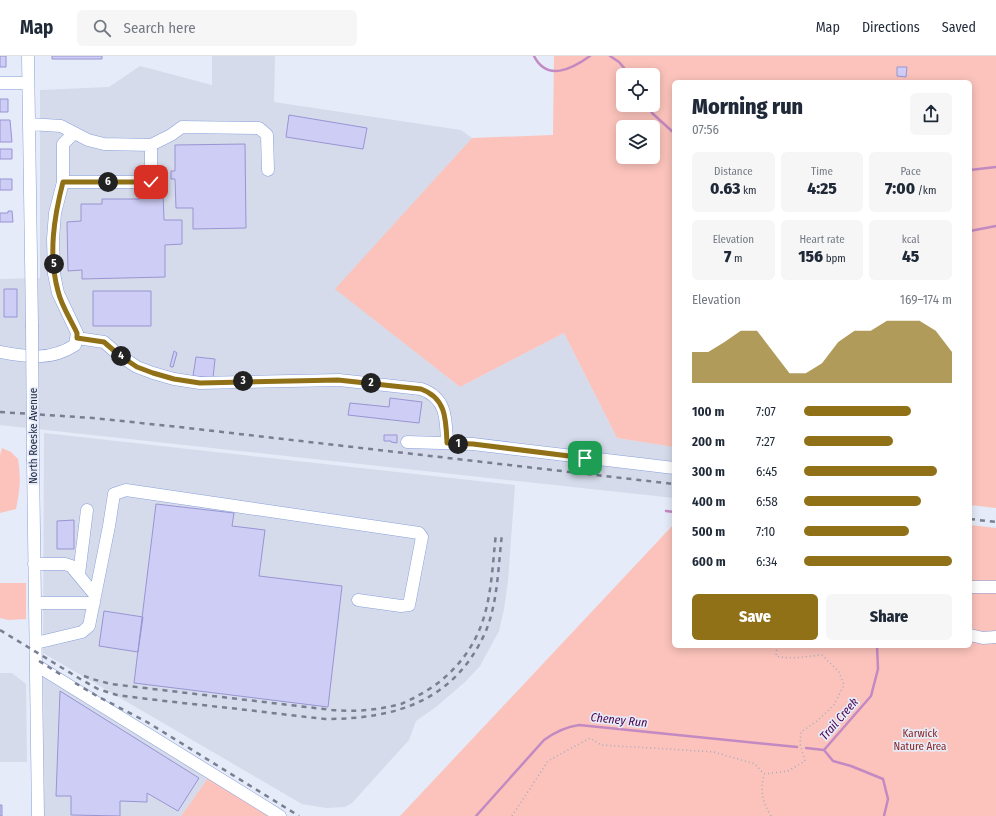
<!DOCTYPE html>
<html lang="en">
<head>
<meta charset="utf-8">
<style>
	body { margin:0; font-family:"Fira Sans Condensed",sans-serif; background:#f6f6f7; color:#1f2937; height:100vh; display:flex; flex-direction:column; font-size:15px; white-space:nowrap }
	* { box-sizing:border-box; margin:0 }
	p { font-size:13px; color:#747a83 }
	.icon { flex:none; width:22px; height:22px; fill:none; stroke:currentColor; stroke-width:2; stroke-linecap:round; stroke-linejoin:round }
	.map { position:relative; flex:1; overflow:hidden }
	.drawer { position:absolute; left:672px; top:24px; width:300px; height:568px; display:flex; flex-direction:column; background:#fff; border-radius:6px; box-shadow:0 2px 10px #0003 }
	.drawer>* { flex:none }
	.tools { position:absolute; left:616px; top:12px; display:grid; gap:8px }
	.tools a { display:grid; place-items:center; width:44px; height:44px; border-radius:6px; background:#fff; box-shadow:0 2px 10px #0003; font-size:20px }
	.pin { position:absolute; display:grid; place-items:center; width:34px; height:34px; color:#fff; margin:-17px; border-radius:8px; box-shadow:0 2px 6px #0006 }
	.km { position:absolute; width:20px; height:20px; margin:-10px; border-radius:50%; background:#222; color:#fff; font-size:11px; line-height:20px; text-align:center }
	.round { display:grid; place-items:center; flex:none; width:42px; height:42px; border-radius:6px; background:#f6f6f7 }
	.summary { display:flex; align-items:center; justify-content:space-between; height:68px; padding:0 20px }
	h1 { font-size:22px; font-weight:800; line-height:30px }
	.stats { display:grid; grid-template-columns:repeat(3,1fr); gap:6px; height:68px; padding:4px 20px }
	.stats div { display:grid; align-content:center; border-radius:6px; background:#f6f6f7; text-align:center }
	.stats b { font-size:17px; font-weight:800 }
	.stats small { font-size:11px; font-weight:400 }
	.stats p { font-size:11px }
	.chart { height:112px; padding:8px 20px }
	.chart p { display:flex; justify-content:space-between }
	.chart svg { width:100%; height:72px; margin-top:4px; fill:#917117; opacity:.7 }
	.action { display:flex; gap:8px; margin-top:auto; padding:8px 20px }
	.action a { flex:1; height:46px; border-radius:6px; background:#917117; color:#fff; font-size:16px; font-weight:800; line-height:46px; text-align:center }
	.action a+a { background:#f6f6f7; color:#1f2937 }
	ul { padding:0 20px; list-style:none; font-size:13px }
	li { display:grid; grid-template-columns:64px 48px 1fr; align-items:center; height:30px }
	li i { height:10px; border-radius:5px; background:#917117 }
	header { display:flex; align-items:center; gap:24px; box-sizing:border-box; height:56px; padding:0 20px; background:#fff; border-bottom:1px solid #e0e1e3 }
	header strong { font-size:19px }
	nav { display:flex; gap:22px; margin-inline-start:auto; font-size:14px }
	.search { width:280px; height:36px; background:#f6f6f7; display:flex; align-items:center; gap:10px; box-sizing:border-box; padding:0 14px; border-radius:6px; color:#747a83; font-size:15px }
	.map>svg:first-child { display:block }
	.built { fill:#d5dbea }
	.green { fill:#fbc3bb; fill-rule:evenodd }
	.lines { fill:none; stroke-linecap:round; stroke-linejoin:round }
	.stream { stroke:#c389c3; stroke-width:2.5 }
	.building { fill:#cecdf5; stroke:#9994d3 }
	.minor-casing { stroke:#88a0dc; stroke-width:13 }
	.path { stroke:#a5acbc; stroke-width:1.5; stroke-dasharray:1 3; stroke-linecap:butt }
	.minor { stroke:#fff; stroke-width:12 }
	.rail { stroke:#777f91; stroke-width:2.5; stroke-dasharray:5 5; stroke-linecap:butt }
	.minor-bridge-casing { stroke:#88a0dc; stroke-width:13; stroke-linecap:butt }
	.minor-bridge { stroke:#fff; stroke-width:12 }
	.route-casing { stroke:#fff; stroke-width:8 }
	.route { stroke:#917117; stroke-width:5 }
	.labels { text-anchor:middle; stroke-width:3.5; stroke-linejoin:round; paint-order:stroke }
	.street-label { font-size:11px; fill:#151e35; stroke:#e5ebf8 }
	.park-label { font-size:11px; fill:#892621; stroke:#e5ebf8 }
	.water-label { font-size:12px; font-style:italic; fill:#4b004d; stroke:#e5ebf8 }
</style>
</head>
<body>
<header>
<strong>Map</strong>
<div class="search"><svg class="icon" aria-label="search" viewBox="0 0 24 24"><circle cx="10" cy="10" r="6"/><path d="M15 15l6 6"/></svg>Search here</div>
<nav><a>Map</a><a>Directions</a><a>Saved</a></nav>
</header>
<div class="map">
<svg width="996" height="760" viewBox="0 0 996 760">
	<rect width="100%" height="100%" fill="#e5ebf8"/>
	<!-- built -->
	<path class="built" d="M212,0H275L274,46L461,74L472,82L336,233L460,331L564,277L617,382L674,391V442L0,369V223L40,222V34L109,31L140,10L212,29Z
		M44,377L515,429L508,525L504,553L499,575L480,610L465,626L436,651L416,665L409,684L352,747L345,751L326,752L302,748L43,597Z
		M0,617H12L26,628L27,706H0Z
		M43,621L208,722L181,760H44Z"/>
	<!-- green -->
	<path class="green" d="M554,0H996V452L970,449V26H674V391L617,382L564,277L460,331L335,233L472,82L553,79ZM623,19H653V49H623ZM623,71H653V101H623Z
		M2,392L11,396L18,403C21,422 20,434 16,453L0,457V399Z
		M674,468V590H970V469L996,472V760H400Z
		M0,527H26V563L8,564L0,562Z
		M208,722L271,760H181Z"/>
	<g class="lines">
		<!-- stream -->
		<path class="stream" d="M534,0C547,26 572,13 590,0
			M610,0L619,6L630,19
			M648,49L652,57L674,77
			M970,114L996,111
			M970,175L996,170
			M666,455L674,456
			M877,590L878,613L871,640L824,694L833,705L851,710L883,723L888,743L884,760
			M806,692L824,694
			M476,760L544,684C555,676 565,671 579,669L797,691"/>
	</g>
	<!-- building -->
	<path class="building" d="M0,0H6V11H0Z
		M52,0H102V3H52Z
		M897,11H907L906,21L897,20Z
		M0,43H8V56H0Z
		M289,59L367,72L363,93L286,81Z
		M0,64H10L12,86H0Z
		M245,88L246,172L193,173V152H176L175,123H171V115H175V89Z
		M0,93H12V103H0Z
		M0,123H12V134H0Z
		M140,138H163L164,164H182V188L165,189V221L82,223V214L68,215L67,166L81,165V148H102V143H140Z
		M8,155H12L13,166H0V157H8Z
		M4,233H17V261H4Z
		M93,235H151V270H93Z
		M174,295L177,297L173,311H171L170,310Z
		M196,301L215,303L213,322L193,320Z
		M390,342L422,346L419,367L348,359L350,347L389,351Z
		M384,379H397V387L391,386V385H384Z
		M156,448L234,457L232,470L265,474L259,520L342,530L328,651L134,627Z
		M74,464V493H57V465Z
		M104,555L143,561L138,596L99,590Z
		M60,635L199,722L178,755L147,737V746L120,745V760L71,759V740H56Z
		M0,749H2V760H0Z"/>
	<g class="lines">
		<defs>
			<path id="minor" d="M28,0L32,269
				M0,27H28
				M29,68L61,70L88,84L104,88L151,89V126H63V88L74,77
				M151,89L171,79L182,71L259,72L267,79L268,114
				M77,282L104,286L119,299L137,311L153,317L174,323L200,327L339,324L421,333C447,342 446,363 447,387
				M0,296C27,301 51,305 75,289L77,277L58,237L54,218L53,183L55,157L63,126
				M407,386L473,388L674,412
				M33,405L38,760
				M34,508H65L71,510L95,539
				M79,518L87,454
				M970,531H996
				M35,547H94
				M970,579L983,582L996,581
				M36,587L82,576L89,570L109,470L114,438L126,434L419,477L422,481L409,549L401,550L358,544
				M36,609L280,760"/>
		</defs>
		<!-- minor casing -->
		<use href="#minor" class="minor-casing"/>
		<!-- path -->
		<path class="path" d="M512,760L548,705L590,682L601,689L714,696L755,708L764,718
			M771,760C762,745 760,735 764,718L788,715L805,705L800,688L801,676L817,665L834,649L844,629L839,616L822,599C807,600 791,604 776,600L777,590"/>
		<!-- minor -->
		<use href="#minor" class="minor"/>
		<!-- rail -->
		<path class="rail" d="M0,356L93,362L179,371L674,428
			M970,463L996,466
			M0,574L82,624L98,633L117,639C160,645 204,649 247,654C264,656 281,658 298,660C307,661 316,662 325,663C396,663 454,645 485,577C498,547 498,511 502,478
			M39,605L63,620
			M84,620L92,623L111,628L332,654C355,656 378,654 401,648C406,646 412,643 417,640C449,624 474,595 484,561C492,534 493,504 496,477
			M75,627L97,640L147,666L299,760"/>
		<defs>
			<path id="minor-bridge" d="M32,269L33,405"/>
		</defs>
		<!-- minor-bridge casing -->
		<use href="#minor-bridge" class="minor-bridge-casing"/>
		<!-- minor-bridge -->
		<use href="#minor-bridge" class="minor-bridge"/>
	</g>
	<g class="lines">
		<defs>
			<path id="route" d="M151,126H63C54,161 48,199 58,235C61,249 71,264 77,277V282L104,286L119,299L137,311L153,317L174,323L200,327L338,324L421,333C446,342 446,363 447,387L473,388L585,402"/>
		</defs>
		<!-- route casing -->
		<use href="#route" class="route-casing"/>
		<!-- route -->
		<use href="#route" class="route"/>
	</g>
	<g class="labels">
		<!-- street labels -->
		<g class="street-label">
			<text transform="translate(33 380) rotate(-90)" y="4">North Roeske Avenue</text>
		</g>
		<!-- park labels -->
		<g class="park-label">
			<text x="920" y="681">Karwick<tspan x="920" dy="13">Nature Area</tspan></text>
		</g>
		<!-- water labels -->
		<g class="water-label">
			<text transform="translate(839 663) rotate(-49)" y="4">Trail Creek</text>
			<text transform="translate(619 664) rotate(6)" y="4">Cheney Run</text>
		</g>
	</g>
</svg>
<div class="tools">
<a><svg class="icon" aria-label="locate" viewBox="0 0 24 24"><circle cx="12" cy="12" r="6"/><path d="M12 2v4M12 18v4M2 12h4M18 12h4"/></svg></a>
<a><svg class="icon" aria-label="layers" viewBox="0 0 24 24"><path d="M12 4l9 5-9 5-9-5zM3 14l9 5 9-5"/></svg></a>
</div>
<div class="pin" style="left:585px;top:402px;background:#1e9e55"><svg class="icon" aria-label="arrive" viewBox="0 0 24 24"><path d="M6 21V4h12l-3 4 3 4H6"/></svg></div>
<div class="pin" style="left:151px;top:126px;background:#d93025"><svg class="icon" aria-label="check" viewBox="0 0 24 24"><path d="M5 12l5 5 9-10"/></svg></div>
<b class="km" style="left:458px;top:388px">1</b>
<b class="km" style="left:371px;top:327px">2</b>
<b class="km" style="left:243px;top:325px">3</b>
<b class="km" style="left:121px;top:300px">4</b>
<b class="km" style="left:54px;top:208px">5</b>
<b class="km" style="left:108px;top:126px">6</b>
<section class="drawer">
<div class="summary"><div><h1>Morning run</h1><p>07:56</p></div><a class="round"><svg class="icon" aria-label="share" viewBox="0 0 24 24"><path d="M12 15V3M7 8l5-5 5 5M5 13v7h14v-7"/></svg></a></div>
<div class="stats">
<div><p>Distance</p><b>0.63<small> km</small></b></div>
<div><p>Time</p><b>4:25</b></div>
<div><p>Pace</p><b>7:00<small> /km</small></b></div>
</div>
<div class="stats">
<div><p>Elevation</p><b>7<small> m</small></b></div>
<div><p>Heart rate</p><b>156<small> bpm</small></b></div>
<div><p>kcal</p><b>45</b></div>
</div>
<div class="chart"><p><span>Elevation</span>169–174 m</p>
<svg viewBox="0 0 160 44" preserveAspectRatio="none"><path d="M0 44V25L10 25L20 19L30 12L40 12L50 25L60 38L70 38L80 32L90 19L100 12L110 12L120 6L130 6L140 6L150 12L160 25V44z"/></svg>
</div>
<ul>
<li><b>100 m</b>7:07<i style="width:72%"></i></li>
<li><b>200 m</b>7:27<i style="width:60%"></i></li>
<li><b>300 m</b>6:45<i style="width:90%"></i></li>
<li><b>400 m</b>6:58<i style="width:79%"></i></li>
<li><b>500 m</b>7:10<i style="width:71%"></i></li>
<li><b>600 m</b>6:34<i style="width:100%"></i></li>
</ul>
<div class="action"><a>Save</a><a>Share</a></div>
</section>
</div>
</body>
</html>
